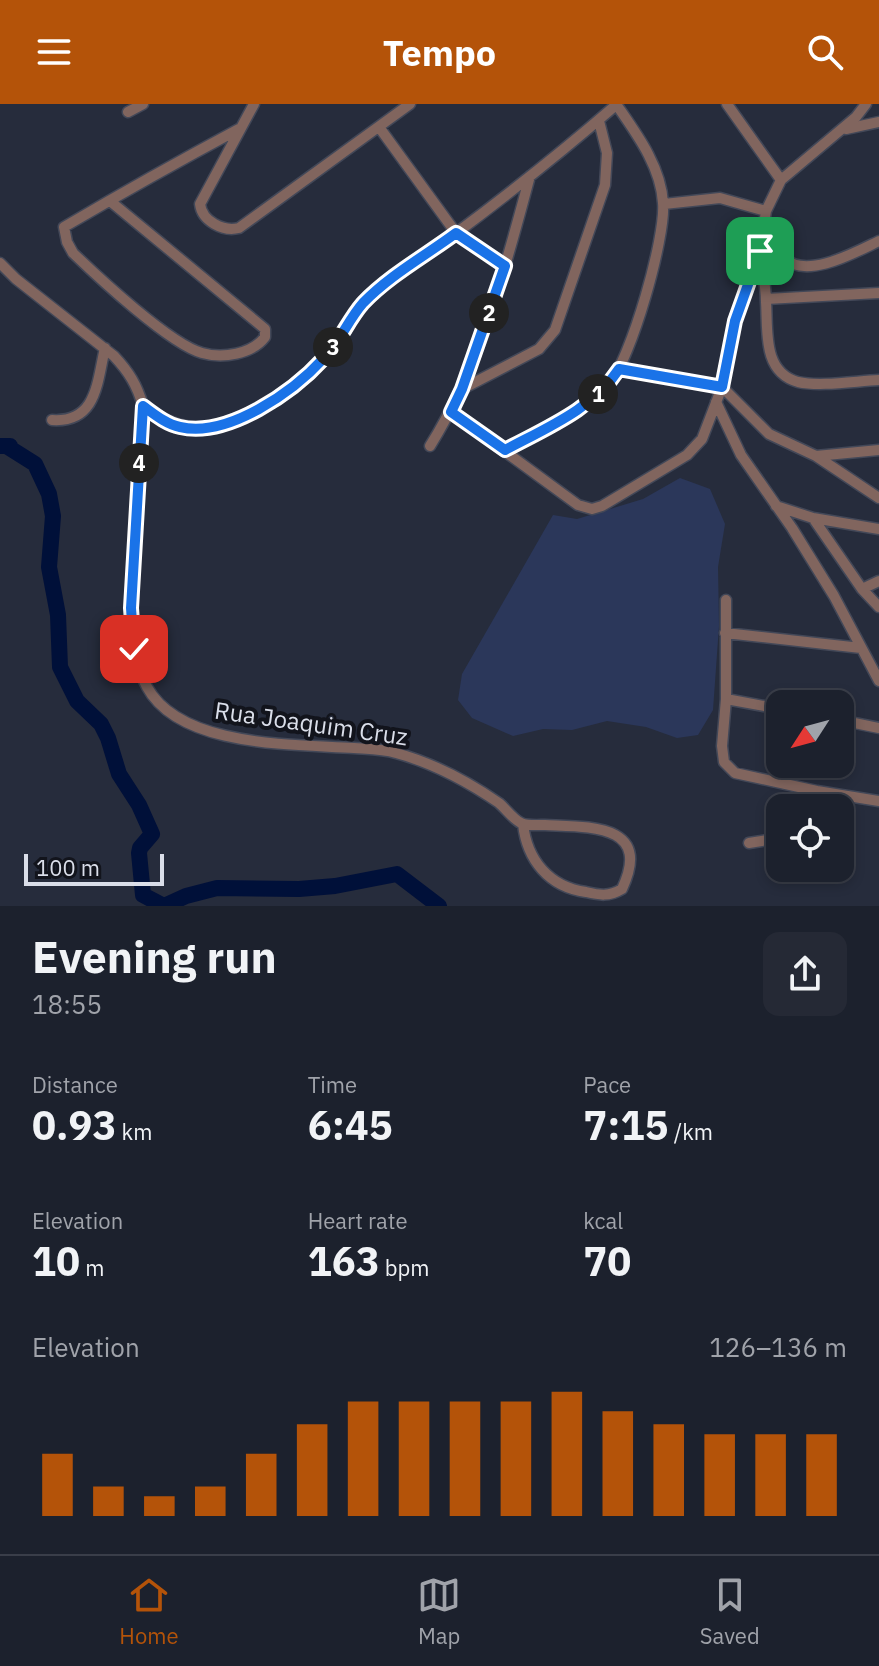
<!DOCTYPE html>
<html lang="en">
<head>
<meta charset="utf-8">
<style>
	body { margin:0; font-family:"IBM Plex Sans",sans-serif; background:#252935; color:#f1f3f6; height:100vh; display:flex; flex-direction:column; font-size:30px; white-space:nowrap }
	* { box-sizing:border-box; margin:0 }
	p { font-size:26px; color:#a0a3aa }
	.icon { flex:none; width:44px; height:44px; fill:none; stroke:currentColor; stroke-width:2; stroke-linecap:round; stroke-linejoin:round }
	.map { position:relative; height:802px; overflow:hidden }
	.panel { display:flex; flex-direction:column; background:#1c212d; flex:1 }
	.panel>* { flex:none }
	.needle { width:52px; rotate:234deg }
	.controls { position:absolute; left:766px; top:586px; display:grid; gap:16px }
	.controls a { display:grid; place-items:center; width:88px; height:88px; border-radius:16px; background:#1c212d; box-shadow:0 4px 12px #0003,0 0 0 2px #3a3e49; font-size:40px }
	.scale { position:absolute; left:24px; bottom:20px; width:140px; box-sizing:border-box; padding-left:8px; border:4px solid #dadee9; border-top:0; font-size:22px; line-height:28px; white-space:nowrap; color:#dadee9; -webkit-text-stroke:6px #12141c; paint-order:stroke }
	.pin { position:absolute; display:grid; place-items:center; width:68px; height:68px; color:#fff; margin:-34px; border-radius:16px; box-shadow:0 4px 12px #0006 }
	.km { position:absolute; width:40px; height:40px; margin:-20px; border-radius:50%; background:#222; color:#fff; font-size:22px; line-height:40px; text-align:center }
	.round { display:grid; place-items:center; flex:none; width:84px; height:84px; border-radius:16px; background:#252935 }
	.head { display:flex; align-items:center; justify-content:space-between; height:136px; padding:0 32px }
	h1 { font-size:44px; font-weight:700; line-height:60px }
	.stats { display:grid; grid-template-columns:repeat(3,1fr); gap:12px; height:136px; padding:8px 32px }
	.stats div { display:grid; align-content:center }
	.stats b { font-size:40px; font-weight:700 }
	.stats small { font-size:22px; font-weight:400 }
	.stats p { font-size:22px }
	.chart { height:224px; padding:16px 32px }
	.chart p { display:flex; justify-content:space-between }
	.chart svg { width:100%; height:144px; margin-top:8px; stroke:#b45309; stroke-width:6 }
	header { display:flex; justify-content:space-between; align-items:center; height:104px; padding:0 32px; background:#b45309; color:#fff; font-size:36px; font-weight:700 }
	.dock { display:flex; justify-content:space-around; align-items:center; height:112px; border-top:2px solid #3a3e49; background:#1c212d; font-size:22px; color:#a0a3aa }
	.dock a { display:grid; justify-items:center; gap:4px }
	.dock .on { color:#b45309 }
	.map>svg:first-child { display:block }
	.green { fill:#2b375a }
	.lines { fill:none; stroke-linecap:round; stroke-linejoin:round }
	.river { stroke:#001039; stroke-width:16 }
	.minor-casing { stroke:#434858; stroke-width:13 }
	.minor { stroke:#81655e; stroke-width:10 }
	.route-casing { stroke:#fff; stroke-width:16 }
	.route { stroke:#1a73e8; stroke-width:10 }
	.labels { text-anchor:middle; stroke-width:8; stroke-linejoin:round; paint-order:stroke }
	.street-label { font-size:24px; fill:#dadee9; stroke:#12141c }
</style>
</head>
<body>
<header><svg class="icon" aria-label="menu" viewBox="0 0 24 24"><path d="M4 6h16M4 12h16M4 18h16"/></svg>Tempo<svg class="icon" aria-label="search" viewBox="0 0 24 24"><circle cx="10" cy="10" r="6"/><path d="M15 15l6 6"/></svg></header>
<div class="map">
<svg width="879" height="802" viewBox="0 0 879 802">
	<rect width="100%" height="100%" fill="#262c3c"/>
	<!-- green -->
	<path class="green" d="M680,374L710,385L725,420L718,463L719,522L713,606L698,631L677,634L646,623L607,617L572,626L543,625L513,632L472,614L458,596L462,570L553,411L577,415L643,395Z"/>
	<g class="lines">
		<!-- river -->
		<path class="river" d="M0,342H10L8,343L35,360L49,390L53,412L49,463L58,511L60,563L77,597L101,620L108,634L119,670L139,701L152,730L140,744L139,749L143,791L164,802L186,792L217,784L299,785L335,782L397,770L439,802"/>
		<defs>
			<path id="minor" d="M254,0L200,100C202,117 223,128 239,124L410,0
				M727,0L781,76
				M128,8L143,0
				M379,23L456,129L505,162
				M846,25L879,18
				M110,97L259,220L265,225V233C252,250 223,255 202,249C170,240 99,174 73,149L67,138L64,123C122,89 181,56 239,25
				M664,100L720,94L766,107
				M764,121C770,132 775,145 784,154C806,176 856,148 879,137
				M760,149C762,165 766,182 766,198C768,226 762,268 798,278C820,283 856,277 879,276
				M0,159L16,175L114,252C129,268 137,281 143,302C140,346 137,390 135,435C133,483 123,539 147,583C180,644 295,640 354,644C368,645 383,645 396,649C433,659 467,677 499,699C506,705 513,715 521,719C527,722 538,721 545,721C588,723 653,719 622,785C609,793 599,791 586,788C549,783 527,756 523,720
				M766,195L879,189
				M619,265L722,283
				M722,283L769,330L816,352L879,394
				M462,285L539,245L555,226L605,81L607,49L599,17
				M716,298L741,351L792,424L834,492L879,577
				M143,302C174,325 203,330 240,315C273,301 309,274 331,245C348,224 359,202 380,183C403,163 430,149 455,130C510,89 564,46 616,1
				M451,308L578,401L592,405L602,402L687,351L702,335L722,283L735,217L760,147L766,107L781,76L856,13L866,0
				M52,316C97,319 97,278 105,244
				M430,342C481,261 505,164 530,72
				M505,346C540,327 582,310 609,280C631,255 666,133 663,99C661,62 636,29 616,0
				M816,352L879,346
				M776,402L813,414L879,425
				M813,414L862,485L879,503
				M862,485L879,477
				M726,496V595L722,642L724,658L735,669L817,687L879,697
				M725,529L861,544
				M726,595L780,605
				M840,616L879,624
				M813,704L817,687
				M749,739L780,734"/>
		</defs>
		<!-- minor casing -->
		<use href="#minor" class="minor-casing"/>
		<!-- minor -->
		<use href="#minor" class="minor"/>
	</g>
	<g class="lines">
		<defs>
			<path id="route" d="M134,545L131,504L143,302C154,310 166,320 180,323C228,334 293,288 324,254C340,238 348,216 363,199C390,171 425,152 456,129L505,162L462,285L451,308L505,346C546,324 593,305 619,265L722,283L735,217L760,147"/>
		</defs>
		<!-- route casing -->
		<use href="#route" class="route-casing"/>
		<!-- route -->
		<use href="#route" class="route"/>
	</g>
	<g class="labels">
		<!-- street labels -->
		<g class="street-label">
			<text transform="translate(311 620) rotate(8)" y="8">Rua Joaquim Cruz</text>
		</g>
	</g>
</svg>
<div class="controls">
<a><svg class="needle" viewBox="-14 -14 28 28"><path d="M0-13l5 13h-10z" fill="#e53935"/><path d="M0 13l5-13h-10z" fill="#a0a3aa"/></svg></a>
<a><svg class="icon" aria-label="locate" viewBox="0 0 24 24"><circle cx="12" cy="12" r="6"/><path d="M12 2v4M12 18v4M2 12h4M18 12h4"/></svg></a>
</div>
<div class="scale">100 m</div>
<div class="pin" style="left:760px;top:147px;background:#1e9e55"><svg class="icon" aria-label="arrive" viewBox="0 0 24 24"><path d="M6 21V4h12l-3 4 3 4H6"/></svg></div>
<div class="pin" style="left:134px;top:545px;background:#d93025"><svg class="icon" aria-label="check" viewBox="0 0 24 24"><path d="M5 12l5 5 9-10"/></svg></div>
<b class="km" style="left:598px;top:290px">1</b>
<b class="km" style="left:489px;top:209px">2</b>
<b class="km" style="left:333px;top:243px">3</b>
<b class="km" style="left:139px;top:359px">4</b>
</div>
<section class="panel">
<div class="head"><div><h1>Evening run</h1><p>18:55</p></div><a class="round"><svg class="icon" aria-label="share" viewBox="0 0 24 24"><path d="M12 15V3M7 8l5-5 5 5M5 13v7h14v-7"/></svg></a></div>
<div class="stats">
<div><p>Distance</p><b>0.93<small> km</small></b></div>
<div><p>Time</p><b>6:45</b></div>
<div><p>Pace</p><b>7:15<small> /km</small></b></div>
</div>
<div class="stats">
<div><p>Elevation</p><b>10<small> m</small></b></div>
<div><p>Heart rate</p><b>163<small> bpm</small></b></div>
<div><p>kcal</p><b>70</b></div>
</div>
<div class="chart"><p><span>Elevation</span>126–136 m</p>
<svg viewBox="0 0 160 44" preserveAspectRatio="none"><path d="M5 44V25M15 44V35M25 44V38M35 44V35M45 44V25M55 44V16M65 44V9M75 44V9M85 44V9M95 44V9M105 44V6M115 44V12M125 44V16M135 44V19M145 44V19M155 44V19"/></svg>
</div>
</section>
<nav class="dock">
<a class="on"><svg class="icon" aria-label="home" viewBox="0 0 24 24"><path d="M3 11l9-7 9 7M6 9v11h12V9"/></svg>Home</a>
<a><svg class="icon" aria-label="map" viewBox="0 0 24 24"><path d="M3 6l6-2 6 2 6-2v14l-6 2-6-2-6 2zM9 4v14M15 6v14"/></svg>Map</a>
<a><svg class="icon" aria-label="saved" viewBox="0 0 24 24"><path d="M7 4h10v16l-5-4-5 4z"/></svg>Saved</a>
</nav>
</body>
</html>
